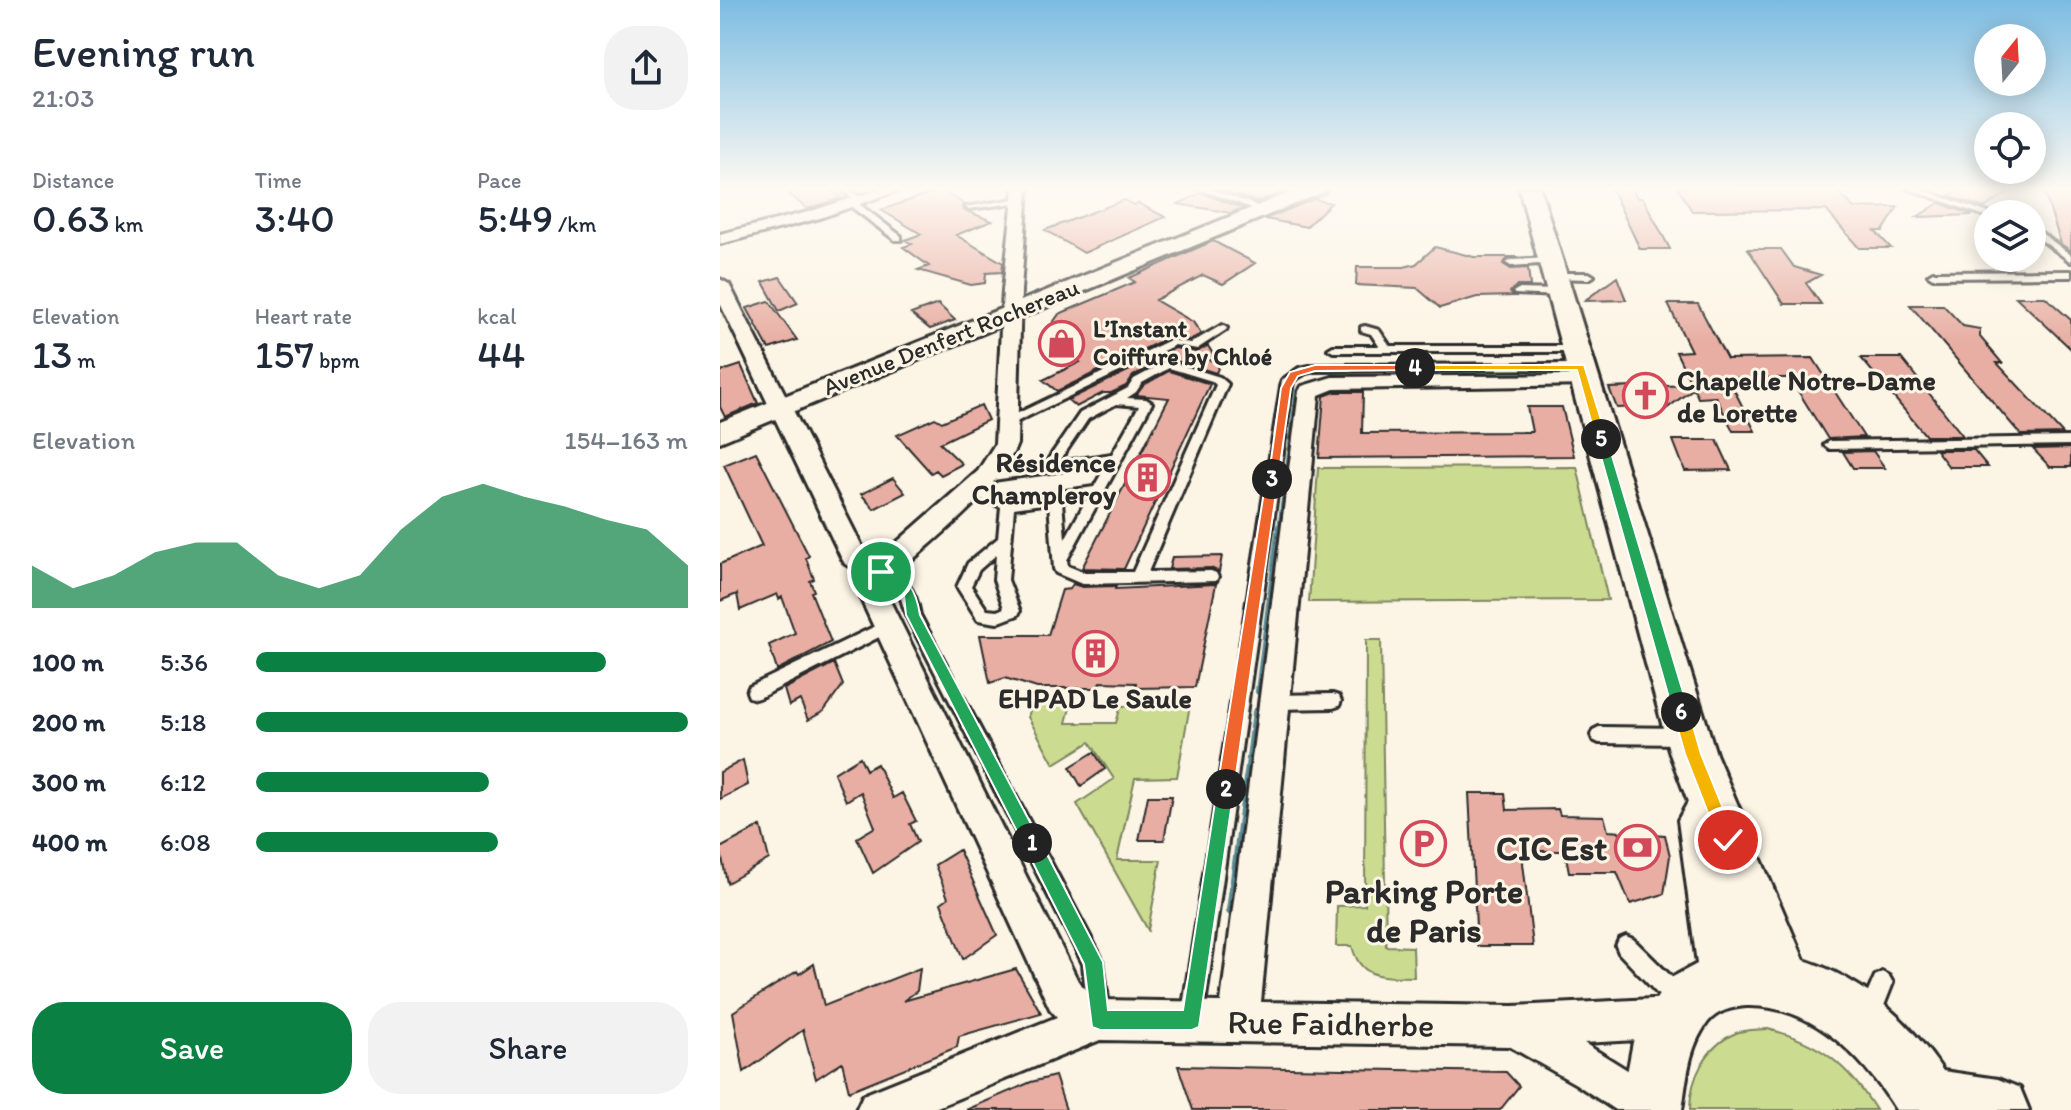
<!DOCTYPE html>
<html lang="en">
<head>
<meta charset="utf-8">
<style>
	body { margin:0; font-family:Itim,sans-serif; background:#f2f2f3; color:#1f2937; height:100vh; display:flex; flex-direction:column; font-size:30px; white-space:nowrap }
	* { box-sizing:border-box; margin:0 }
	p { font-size:26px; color:#747a83 }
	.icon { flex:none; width:44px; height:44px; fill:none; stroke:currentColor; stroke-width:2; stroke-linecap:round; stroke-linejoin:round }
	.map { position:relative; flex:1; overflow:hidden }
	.sheet { display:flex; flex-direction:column; background:#fff; width:720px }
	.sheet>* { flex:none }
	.needle { width:52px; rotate:18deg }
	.tools { position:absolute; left:1254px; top:24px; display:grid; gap:16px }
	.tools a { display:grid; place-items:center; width:72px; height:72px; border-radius:50%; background:#fff; box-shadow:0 4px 20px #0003; font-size:40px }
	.pin { position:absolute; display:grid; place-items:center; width:68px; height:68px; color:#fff; margin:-34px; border:4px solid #fff; border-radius:50%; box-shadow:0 2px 8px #0007 }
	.km { position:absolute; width:40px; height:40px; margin:-20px; border-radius:50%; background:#222; color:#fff; font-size:22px; line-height:40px; text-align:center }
	.round { display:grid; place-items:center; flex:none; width:84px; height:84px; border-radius:32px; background:#f2f2f3 }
	.overview { display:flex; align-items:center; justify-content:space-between; height:136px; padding:0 32px }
	h1 { font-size:44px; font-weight:600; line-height:60px }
	.figures { display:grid; grid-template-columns:repeat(3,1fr); gap:12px; height:136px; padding:8px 32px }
	.figures div { display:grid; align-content:center }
	.figures b { font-size:40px; font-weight:600 }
	.figures small { font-size:22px; font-weight:400 }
	.figures p { font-size:22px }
	.chart { height:224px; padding:16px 32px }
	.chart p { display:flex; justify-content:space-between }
	.chart svg { width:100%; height:144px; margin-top:8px; fill:#0b8043; opacity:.7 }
	.primary-button { display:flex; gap:16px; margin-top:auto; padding:16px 32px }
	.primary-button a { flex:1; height:92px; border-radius:32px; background:#0b8043; color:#fff; font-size:32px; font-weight:600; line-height:92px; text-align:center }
	.primary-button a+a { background:#f2f2f3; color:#1f2937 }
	ul { padding:0 32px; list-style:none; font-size:26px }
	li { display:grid; grid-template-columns:128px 96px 1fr; align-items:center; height:60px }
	li i { height:20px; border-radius:10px; background:#0b8043 }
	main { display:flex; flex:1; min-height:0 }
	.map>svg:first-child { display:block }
	.green { fill:#cbdc91; stroke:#7b845e; stroke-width:2 }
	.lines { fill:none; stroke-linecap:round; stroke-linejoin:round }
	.stream-far2 { stroke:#5a8993; stroke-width:6 }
	.stream-far1 { stroke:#5a8993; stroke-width:8 }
	.stream { stroke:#5a8993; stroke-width:10 }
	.building { fill:#e8aea3; stroke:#2b2b2b; stroke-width:2 }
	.service-casing { stroke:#2b2b2b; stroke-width:6 }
	.minor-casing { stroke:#2b2b2b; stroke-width:6 }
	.tertiary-casing { stroke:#2b2b2b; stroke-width:6 }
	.secondary-casing { stroke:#2b2b2b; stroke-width:6 }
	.service { fill:#fcf5e5; fill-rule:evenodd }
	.minor { fill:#fcf5e5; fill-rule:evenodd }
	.tertiary { fill:#fcf5e5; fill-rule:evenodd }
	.secondary { fill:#fcf5e5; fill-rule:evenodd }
	.split-1 { fill:#22a559; stroke:#fff; stroke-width:2 }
	.split-2 { fill:#22a559; stroke:#fff; stroke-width:2 }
	.split-3 { fill:#f0652b; stroke:#fff; stroke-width:2 }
	.split-4 { fill:#f0652b; stroke:#fff; stroke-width:2 }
	.split-5 { fill:#f5b400; stroke:#fff; stroke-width:2 }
	.split-6 { fill:#22a559; stroke:#fff; stroke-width:2 }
	.split-7 { fill:#f5b400; stroke:#fff; stroke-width:2 }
	.labels { text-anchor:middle; stroke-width:6; stroke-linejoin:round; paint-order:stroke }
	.far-poi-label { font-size:24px; font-weight:bold; fill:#2b2b2b; stroke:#fcf5e5; text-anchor:start }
	.far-street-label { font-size:24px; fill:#2b2b2b; stroke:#fcf5e5 }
	.poi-label { font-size:28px; font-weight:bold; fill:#2b2b2b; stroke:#fcf5e5; text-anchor:start }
	.near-poi-label { font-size:34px; font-weight:bold; fill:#2b2b2b; stroke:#fcf5e5; text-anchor:end }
	.near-street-label { font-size:34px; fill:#2b2b2b; stroke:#fcf5e5 }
</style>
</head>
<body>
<main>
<section class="sheet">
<div class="overview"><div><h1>Evening run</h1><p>21:03</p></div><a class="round"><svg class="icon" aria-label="share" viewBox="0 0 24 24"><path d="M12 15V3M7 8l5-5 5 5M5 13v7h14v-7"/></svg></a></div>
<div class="figures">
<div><p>Distance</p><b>0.63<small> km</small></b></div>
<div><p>Time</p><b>3:40</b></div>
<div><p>Pace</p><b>5:49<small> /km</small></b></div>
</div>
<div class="figures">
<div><p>Elevation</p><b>13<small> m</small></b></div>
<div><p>Heart rate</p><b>157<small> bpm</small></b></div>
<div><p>kcal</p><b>44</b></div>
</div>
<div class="chart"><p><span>Elevation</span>154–163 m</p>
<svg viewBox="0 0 160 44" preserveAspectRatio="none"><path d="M0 44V31L10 38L20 34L30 27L40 24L50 24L60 34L70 38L80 34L90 20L100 10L110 6L120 10L130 13L140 17L150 20L160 31V44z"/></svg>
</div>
<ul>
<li><b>100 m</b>5:36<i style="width:81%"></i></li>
<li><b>200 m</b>5:18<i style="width:100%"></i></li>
<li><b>300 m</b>6:12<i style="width:54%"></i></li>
<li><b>400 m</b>6:08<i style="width:56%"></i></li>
</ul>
<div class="primary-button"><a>Save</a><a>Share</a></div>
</section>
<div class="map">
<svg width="1351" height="1110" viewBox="0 0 1351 1110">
	<rect width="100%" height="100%" fill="#fcf5e5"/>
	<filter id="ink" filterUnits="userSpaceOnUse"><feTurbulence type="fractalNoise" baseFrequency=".0125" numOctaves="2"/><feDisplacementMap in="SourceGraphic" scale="16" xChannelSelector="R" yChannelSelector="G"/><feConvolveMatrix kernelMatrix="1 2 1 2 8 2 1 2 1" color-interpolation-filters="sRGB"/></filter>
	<g filter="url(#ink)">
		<!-- green -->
		<path class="green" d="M857,467L888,600L589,602L598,468Z
			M646,640H661L666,946L693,947L694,977C664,976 641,981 632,946H616L617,906L645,905Z
			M312,704H351L346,723H396L401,706L470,705L457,777L415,778L397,860H441L428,930L357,804L394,779L370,742L334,764L308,717Z
			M1048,1029C1099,1042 1128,1065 1156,1110H970C970,1078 986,1046 1016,1033C1025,1029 1038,1030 1048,1029Z"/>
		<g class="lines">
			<!-- stream-far2 -->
			<path class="stream-far2" d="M560,529L578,391"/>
			<!-- stream-far1 -->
			<path class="stream-far1" d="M539,691L560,527
				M527,781L536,712"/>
			<!-- stream -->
			<path class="stream" d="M511,911L528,779"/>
		</g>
		<!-- building -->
		<path class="building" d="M86,188H109L122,198L87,209L68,193Z
			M495,188H574L537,202Z
			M891,188H912L917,198H923L950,249H920Z
			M958,188H1115L1134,208L1178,207L1163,231H1155L1171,248H1139L1106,210L972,211Z
			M1242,188H1295L1264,208L1229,196Z
			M1323,188H1351V251L1341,244Z
			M220,190L244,204V210L272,221L236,235L283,263L282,272L266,273L265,283L251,285L198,270L209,266L183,247L192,244L185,240L201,234L161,210Z
			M481,193L523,208L511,213L458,204Z
			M594,199L611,203L586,227L545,219Z
			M404,200L414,205L418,203L445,217L364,253L325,230Z
			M1219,203L1253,215L1197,217Z
			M493,241L535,263L503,284L483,275L435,300L473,322L481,334L470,340L449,337L337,391L323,380L360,362L323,337L339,314L415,282L409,278Z
			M715,247L754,257H796H789L783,264L791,269L808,268L810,286H796L790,292L793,296L757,297L720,308L697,288L636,285L637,267H684L696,264Z
			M1028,249H1061L1074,267L1101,275L1086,283L1101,304H1064Z
			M60,277L78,303L59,311L43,282Z
			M897,277L906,300L864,301Z
			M1296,297H1325L1351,320V349Z
			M49,301L77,340L49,349L27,308Z
			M218,304L235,320L210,329L191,314Z
			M948,304H978L1007,359L1093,358L1144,437L1108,439L1070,378H1008L1035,431H1013L996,397L978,398L974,388L942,412L940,406L897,408L889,388L972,385L956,352L971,351Z
			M1190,305H1223L1243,326L1260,329V337L1282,363H1277L1343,434L1301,435Z
			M488,346L493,354L486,359L500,363L496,373L447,358L413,376L406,386L391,393H383L356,407L348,400L455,348L476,352Z
			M1141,358H1181L1243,436H1206Z
			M21,365L38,403L5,417L0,407V372Z
			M449,371L490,384L404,569L362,568L449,398L416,395L424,385Z
			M615,392H643L642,433L812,432L807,407H842L854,456L599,458L604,396Z
			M261,405L268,420L220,443L242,464L221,475L216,470L211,473L177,435L215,418L222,422Z
			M953,440H997L1011,470L965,471Z
			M1351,448V467H1330L1313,449Z
			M1216,450H1254L1268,467H1229Z
			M1153,451L1165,468H1133L1123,452Z
			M36,452L89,556L86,558L94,579L90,581L94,591L91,592L111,642L57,670L49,645L75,633L62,597L59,599L57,594L20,610L17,594L0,601V564L42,546L4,465Z
			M173,478L185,493L154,509L141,494Z
			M502,556L499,572L491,568L449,569L452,557Z
			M353,584L362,587L396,586L395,589L496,584L475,687L415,688L416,683L380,682L377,688H317L285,678L270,683L260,635H328L342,590L350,589Z
			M114,663L123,685L104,711L88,720L80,700L69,706L64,689Z
			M374,752L385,769L361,786L350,767Z
			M140,757L146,770L157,764L173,798L182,793L196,821L190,824L198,842L153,873L137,838L155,827L141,792L126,801L114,773Z
			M23,760L28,785L0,799V772Z
			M749,793H785L787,810L838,809L840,815L884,816L888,831L945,835L950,856L944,894L910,904L897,872H849L845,851H805L803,863L813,946H757Z
			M428,796H452L444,840H419Z
			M41,826L49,859L7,883L0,848Z
			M239,850L277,935L243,959L221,903L228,898L215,865Z
			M94,964L104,1006L200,968L197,991L183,1001L296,969L321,1013L239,1036L237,1047L129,1091L122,1062L96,1079L83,1030L24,1072L13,1012L77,971L79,974Z
			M458,1066L786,1072L799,1086L780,1110H473Z
			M335,1076L346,1110H246L311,1082Z"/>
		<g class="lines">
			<defs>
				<path id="service" d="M119,188H128L145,201L138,203Z
					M476,188H487L547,209L540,211Z
					M1186,188H1197L1272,214L1265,216Z
					M300,198L304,200L303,202L249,209L245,207Z
					M129,201H135L181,236V240H175L129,205Z
					M1312,226L1351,255V262L1312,233Z
					M830,258L835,261L833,263L791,266L786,263L791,260Z
					M1351,271V277L1213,278L1208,275L1213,272Z
					M834,273H869L874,276L869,279L831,278L829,276Z
					M798,289L839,290L844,293L839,296L795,294L793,292Z
					M502,325L507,328L506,330L477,349L455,345L292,424H284L282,421L450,340L471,343Z
					M645,326L659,330L670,346H855L860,349L855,352H613L608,349L613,346H659L651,334L641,331V327Z
					M448,361L500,377L508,384L428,572L491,571L496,573L498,577L496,581L362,584L336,573L334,569L329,503L294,508L288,580L300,611L298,615L277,623L258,620L237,587L248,563L278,538L281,507L247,494L246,491L247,488L252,486L289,499L374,487L387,464L266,481L260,477L266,473L325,464L360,413L408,388L414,379ZM449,368L492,381L496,385L413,572H363L348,566L347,560L432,403L426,399L407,398L416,392L422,383ZM396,404L419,406L392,454L339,462L368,419ZM368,497L345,539L342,501ZM276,555L274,580L284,608L277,611L267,610L251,586L259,570Z
					M861,364L866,367L865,369L595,371L586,373L573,381L483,1019L480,1027L472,1030L464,1027L461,1019L562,380L579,368L595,365Z
					M1351,437V445L1110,449L1104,445L1110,441Z
					M161,567C185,575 196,590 200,615L380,955L383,962L390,1015L387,1023L379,1026L371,1023L368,1015L363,964L186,615L179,592L154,572L156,568Z
					M166,621L171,623L174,627L171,631L41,697L35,699L29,697L27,692L29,687Z
					M613,694L619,696L621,701L619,706L613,708L555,709L549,707L547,702L549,697L555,695Z
					M879,727L964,728L970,730L972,736L970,742L964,744L879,743L873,740L871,735L873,730Z
					M906,936L913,939L964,989L967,997L964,1005L956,1008L948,1005L899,953L896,946L899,939Z
					M1162,972L1169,976L1173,983L1158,1021L1150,1024L1142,1021L1139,1013L1155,976Z"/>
				<path id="minor" d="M164,188H185L100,218L0,244V234L88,212Z
					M294,188H308L301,290L297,444C278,493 210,542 171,579L167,586L169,599L358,981L372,996L381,1000L501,1002L579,391L582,386L612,377L865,375L872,377L875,381L872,385L614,389L599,395L541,1002L793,1006L952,998L966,1004L972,1018L966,1032L952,1038L864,1043L946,1094L952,1110H895L856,1084L789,1046L380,1040L210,1110H136L143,1095L337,1017L330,1009L141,599V586L146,576L125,564L121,557L0,303V279L9,284L144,550L159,558L258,471L275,444L283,290Z"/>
				<path id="tertiary" d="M581,188H607L604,192L0,442V422Z"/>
				<path id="secondary" d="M799,188H820L996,754L1084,960C1143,979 1189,1020 1223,1071L1278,1079L1300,1088L1309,1110H1176C1144,1058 1092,1004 1026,1006C1013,1007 997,1011 988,1022C968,1048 967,1079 962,1110H900L913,1042L922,1021L949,979L977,964L958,820L968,802L950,754Z"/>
			</defs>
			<!-- service casing -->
			<use href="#service" class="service-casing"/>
			<!-- minor casing -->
			<use href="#minor" class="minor-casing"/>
			<!-- tertiary casing -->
			<use href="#tertiary" class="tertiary-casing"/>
			<!-- secondary casing -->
			<use href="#secondary" class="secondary-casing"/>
			<!-- service -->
			<use href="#service" class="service"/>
			<!-- minor -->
			<use href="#minor" class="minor"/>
			<!-- tertiary -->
			<use href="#tertiary" class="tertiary"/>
			<!-- secondary -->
			<use href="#secondary" class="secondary"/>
		</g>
	</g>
	<!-- sky -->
	<linearGradient id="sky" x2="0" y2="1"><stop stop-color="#7cbce2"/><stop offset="0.55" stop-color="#fefaf3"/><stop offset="1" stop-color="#fefaf3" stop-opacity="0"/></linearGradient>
	<rect width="1351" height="343" fill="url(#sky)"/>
	<!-- split-1 -->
	<path class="split-1" d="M161,567C187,577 196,588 200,615L318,837L321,843L318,849L312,852L306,849L186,615L184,595L154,572Z"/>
	<!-- split-2 -->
	<path class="split-2" d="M506,781L514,789L479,1027L472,1030H380L372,1027L364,964L306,849L303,843L306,837L312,834L318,837L383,962L388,1010H463L497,789Z"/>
	<!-- split-3 -->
	<path class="split-3" d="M552,475L558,479L514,789L506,797L497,789L546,479Z"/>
	<!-- split-4 -->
	<path class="split-4" d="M695,365L699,366V370L595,371L578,376L571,388L558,479L548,482L561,388L570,372L595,365Z"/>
	<!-- split-5 -->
	<path class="split-5" d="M695,365H864L887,439L881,443L876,439L857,370H692V366Z"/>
	<!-- split-6 -->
	<path class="split-6" d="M881,435L887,439L969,712L961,719L953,712L876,439Z"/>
	<!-- split-7 -->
	<path class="split-7" d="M961,705L969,712L981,754L1016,840L1014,846L1008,848L1001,846L965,754L953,712Z"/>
	<!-- icons -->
	<defs>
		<symbol id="shop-ring" viewBox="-11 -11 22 22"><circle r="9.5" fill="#fcf5e5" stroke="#d1495b" stroke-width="1.5"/><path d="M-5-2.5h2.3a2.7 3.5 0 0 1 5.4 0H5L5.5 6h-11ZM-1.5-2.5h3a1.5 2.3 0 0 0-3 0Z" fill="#d1495b"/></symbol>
		<symbol id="church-ring" viewBox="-11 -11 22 22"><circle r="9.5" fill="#fcf5e5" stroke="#d1495b" stroke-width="1.5"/><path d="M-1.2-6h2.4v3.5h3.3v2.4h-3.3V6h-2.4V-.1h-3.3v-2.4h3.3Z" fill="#d1495b"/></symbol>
		<symbol id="building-ring" viewBox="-11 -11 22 22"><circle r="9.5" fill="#fcf5e5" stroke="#d1495b" stroke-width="1.5"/><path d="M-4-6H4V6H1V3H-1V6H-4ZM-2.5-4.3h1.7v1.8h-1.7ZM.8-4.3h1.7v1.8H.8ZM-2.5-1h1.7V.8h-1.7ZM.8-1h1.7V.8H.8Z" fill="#d1495b"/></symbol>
		<symbol id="parking-ring" viewBox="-11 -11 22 22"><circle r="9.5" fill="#fcf5e5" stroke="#d1495b" stroke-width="1.5"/><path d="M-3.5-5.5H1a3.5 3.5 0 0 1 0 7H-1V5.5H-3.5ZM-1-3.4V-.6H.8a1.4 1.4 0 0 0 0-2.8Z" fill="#d1495b"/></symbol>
		<symbol id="bank-ring" viewBox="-11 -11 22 22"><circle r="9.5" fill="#fcf5e5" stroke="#d1495b" stroke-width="1.5"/><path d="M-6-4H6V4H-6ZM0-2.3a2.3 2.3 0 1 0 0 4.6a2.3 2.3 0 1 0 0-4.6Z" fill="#d1495b"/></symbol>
	</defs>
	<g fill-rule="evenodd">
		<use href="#shop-ring" x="316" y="318" width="51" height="51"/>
		<use href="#church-ring" x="900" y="370" width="51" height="51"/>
		<use href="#building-ring" x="402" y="452" width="51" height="51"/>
		<use href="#building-ring" x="350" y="628" width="51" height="51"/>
		<use href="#parking-ring" x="678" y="818" width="51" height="51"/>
		<use href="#bank-ring" x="892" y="822" width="51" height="51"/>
	</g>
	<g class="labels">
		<!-- far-poi labels -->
		<g class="far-poi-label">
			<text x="373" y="337">L’Instant<tspan x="373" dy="28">Coiffure by Chloé</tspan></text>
		</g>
		<!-- far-street labels -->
		<g class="far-street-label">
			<text transform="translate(231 337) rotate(-22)" y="8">Avenue Denfert Rochereau</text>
		</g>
		<!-- poi labels -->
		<g class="poi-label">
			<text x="957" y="390">Chapelle Notre-Dame<tspan x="957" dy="32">de Lorette</tspan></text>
			<text x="396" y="472" text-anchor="end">Résidence<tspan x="396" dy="32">Champleroy</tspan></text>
			<text x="375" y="708" text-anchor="middle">EHPAD Le Saule</text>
		</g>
		<!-- near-poi labels -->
		<g class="near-poi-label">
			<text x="887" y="860">CIC Est</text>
			<text x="704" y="903" text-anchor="middle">Parking Porte<tspan x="704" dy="39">de Paris</tspan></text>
		</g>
		<!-- near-street labels -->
		<g class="near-street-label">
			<text transform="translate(611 1023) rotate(1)" y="12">Rue Faidherbe</text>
		</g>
	</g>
</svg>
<div class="tools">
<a><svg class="needle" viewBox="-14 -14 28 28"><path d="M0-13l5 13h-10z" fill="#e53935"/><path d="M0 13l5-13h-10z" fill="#747a83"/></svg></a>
<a><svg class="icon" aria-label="locate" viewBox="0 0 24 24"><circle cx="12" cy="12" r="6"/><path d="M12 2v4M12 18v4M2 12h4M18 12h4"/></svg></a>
<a><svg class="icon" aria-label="layers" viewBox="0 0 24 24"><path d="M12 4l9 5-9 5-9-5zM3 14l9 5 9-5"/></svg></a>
</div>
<div class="pin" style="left:161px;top:572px;background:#1e9e55"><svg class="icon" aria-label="arrive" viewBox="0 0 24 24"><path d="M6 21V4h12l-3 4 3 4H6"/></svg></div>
<div class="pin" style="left:1008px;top:840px;background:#d93025"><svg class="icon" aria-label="check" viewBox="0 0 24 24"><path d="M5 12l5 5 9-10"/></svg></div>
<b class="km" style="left:312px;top:843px">1</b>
<b class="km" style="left:506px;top:789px">2</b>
<b class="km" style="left:552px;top:479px">3</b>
<b class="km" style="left:695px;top:368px">4</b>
<b class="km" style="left:881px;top:439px">5</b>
<b class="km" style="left:961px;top:712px">6</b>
</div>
</main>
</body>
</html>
